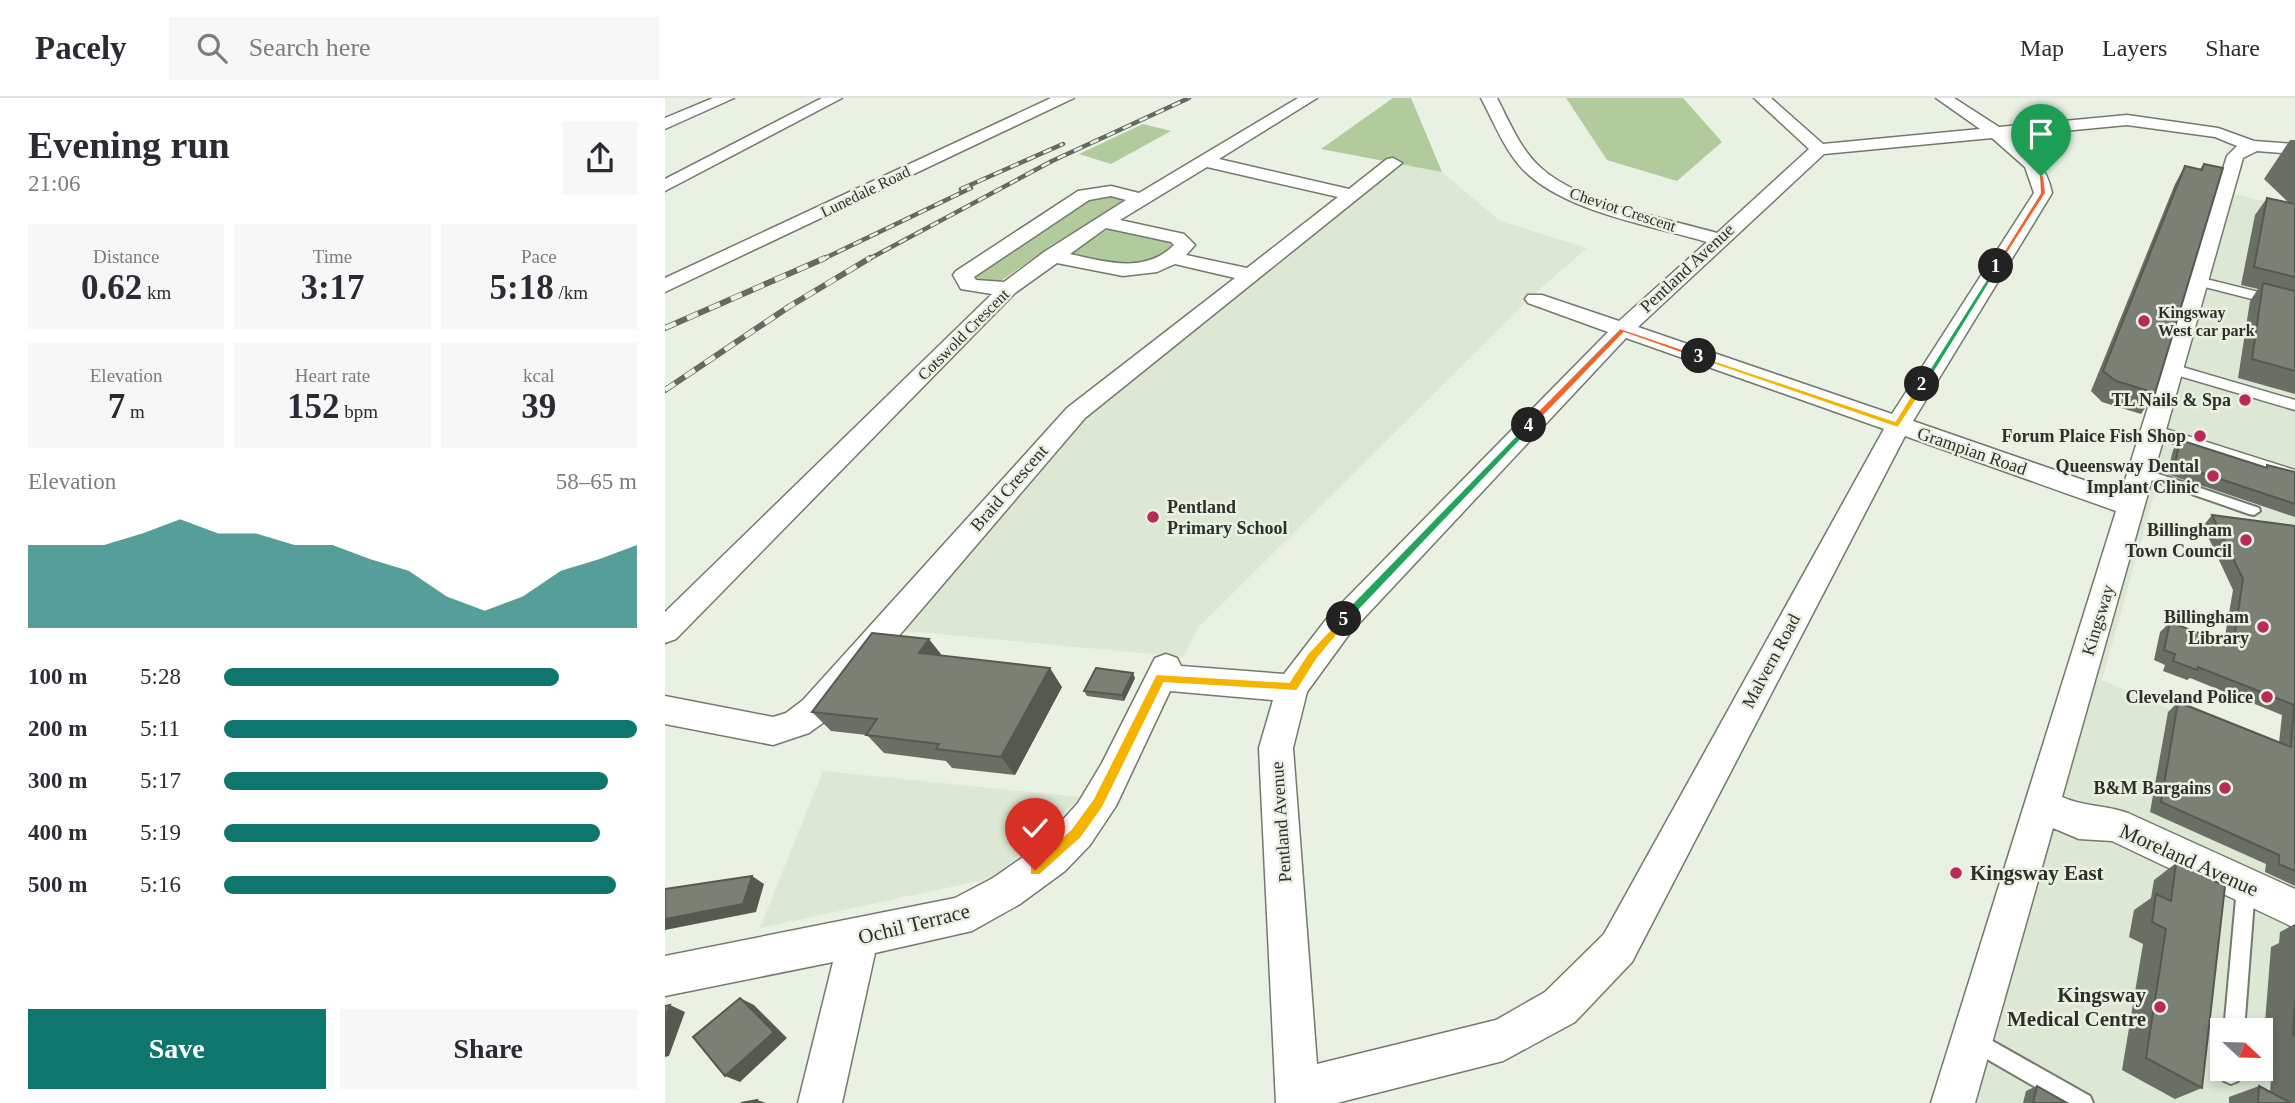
<!DOCTYPE html>
<html lang="en">
<head>
<meta charset="utf-8">
<style>
	body { margin:0; font-family:"Times New Roman",serif; background:#f7f7f7; color:#2b2b33; height:100vh; display:flex; flex-direction:column; font-size:26px; white-space:nowrap }
	* { box-sizing:border-box; margin:0 }
	p { font-size:23px; color:#7c7c81 }
	.icon { flex:none; width:38px; height:38px; fill:none; stroke:currentColor; stroke-width:2; stroke-linecap:round; stroke-linejoin:round }
	.map { position:relative; flex:1; overflow:hidden }
	.details { display:flex; flex-direction:column; background:#fff; width:665px }
	.details>* { flex:none }
	.needle { width:46px; rotate:112deg }
	.buttons { position:absolute; left:1545px; top:920px; display:grid; gap:14px }
	.buttons a { display:grid; place-items:center; width:63px; height:63px; border-radius:0px; background:#fff; box-shadow:0 4px 10px #0003; font-size:35px }
	.pin { position:absolute; display:grid; place-items:center; width:60px; height:60px; color:#fff; margin:-72px -30px; border-radius:50% 50% 50% 0; rotate:-45deg; box-shadow:0 0 7px #0007 }
	.pin .icon { rotate:45deg }
	.km { position:absolute; width:35px; height:35px; margin:-18px; border-radius:50%; background:#222; color:#fff; font-size:19px; line-height:35px; text-align:center }
	.round { display:grid; place-items:center; flex:none; width:74px; height:74px; border-radius:0px; background:#f7f7f7 }
	.headline { display:flex; align-items:center; justify-content:space-between; height:119px; padding:0 28px }
	h1 { font-size:38px; font-weight:700; line-height:52px }
	.stats { display:grid; grid-template-columns:repeat(3,1fr); gap:10px; height:119px; padding:7px 28px }
	.stats div { display:grid; align-content:center; border-radius:0px; background:#f7f7f7; text-align:center }
	.stats b { font-size:35px; font-weight:700 }
	.stats small { font-size:19px; font-weight:400 }
	.stats p { font-size:19px }
	.chart { height:196px; padding:14px 28px }
	.chart p { display:flex; justify-content:space-between }
	.chart svg { width:100%; height:126px; margin-top:7px; fill:#0f766e; opacity:.7 }
	.action { display:flex; gap:14px; margin-top:auto; padding:14px 28px }
	.action a { flex:1; height:80px; border-radius:0px; background:#0f766e; color:#fff; font-size:28px; font-weight:700; line-height:80px; text-align:center }
	.action a+a { background:#f7f7f7; color:#2b2b33 }
	ul { padding:0 28px; list-style:none; font-size:23px }
	li { display:grid; grid-template-columns:112px 84px 1fr; align-items:center; height:52px }
	li i { height:18px; border-radius:9px; background:#0f766e }
	header { display:flex; align-items:center; gap:42px; box-sizing:border-box; height:98px; padding:0 35px; background:#fff; border-bottom:2px solid #e1e1e2 }
	header strong { font-size:33px }
	nav { display:flex; gap:38px; margin-inline-start:auto; font-size:24px }
	.search { width:490px; height:63px; background:#f7f7f7; display:flex; align-items:center; gap:18px; box-sizing:border-box; padding:0 24px; border-radius:0px; color:#7c7c81; font-size:26px }
	main { display:flex; flex:1; min-height:0 }
	.map>svg:first-child { display:block }
	.built { fill:#dce8d3; fill-rule:evenodd }
	.green { fill:#b1cb9c }
	.lines { fill:none; stroke-linecap:round; stroke-linejoin:round }
	.service-casing { stroke:#72796d; stroke-width:4 }
	.pedestrian-casing { stroke:#72796d; stroke-width:3 }
	.minor-casing { stroke:#72796d; stroke-width:3 }
	.service { fill:#fff; fill-rule:evenodd }
	.pedestrian { fill:#fff; fill-rule:evenodd }
	.minor { fill:#fff; fill-rule:evenodd }
	.rail-far1-casing { stroke:#646961; stroke-width:4.5 }
	.rail-casing { stroke:#646961; stroke-width:6 }
	.rail-far1 { stroke:#e9f1e3; stroke-width:2.5; stroke-dasharray:9; stroke-linecap:butt }
	.rail { stroke:#e9f1e3; stroke-width:4.5; stroke-dasharray:12; stroke-linecap:butt }
	.wall { fill:#696f64 }
	.shaded-wall { fill:#555a51 }
	.building { fill:#7a8174; stroke:#555a51; stroke-width:2 }
	.split-1 { fill:#f0652b; stroke:#fff; stroke-width:2 }
	.split-2 { fill:#22a559; stroke:#fff; stroke-width:2 }
	.split-3 { fill:#f5b400; stroke:#fff; stroke-width:2 }
	.split-4 { fill:#f0652b; stroke:#fff; stroke-width:2 }
	.split-5 { fill:#22a559; stroke:#fff; stroke-width:2 }
	.split-6 { fill:#f5b400; stroke:#fff; stroke-width:2 }
	.poi-dot { fill:#b82a5a; stroke:#e9f1e3; stroke-width:2.5 }
	.labels { text-anchor:middle; stroke-width:5; stroke-linejoin:round; paint-order:stroke }
	.far-street-label { font-size:16px; fill:#2c2f2a; stroke:#e9f1e3 }
	.far-poi-label { font-size:16px; font-weight:bold; fill:#2c2f2a; stroke:#e9f1e3; text-anchor:start }
	.street-label { font-size:18px; fill:#2c2f2a; stroke:#e9f1e3 }
	.poi-label { font-size:18px; font-weight:bold; fill:#2c2f2a; stroke:#e9f1e3; text-anchor:end }
	.near-street-label { font-size:21px; fill:#2c2f2a; stroke:#e9f1e3 }
	.near-poi-label { font-size:21px; font-weight:bold; fill:#2c2f2a; stroke:#e9f1e3; text-anchor:start }
</style>
</head>
<body>
<header>
<strong>Pacely</strong>
<div class="search"><svg class="icon" aria-label="search" viewBox="0 0 24 24"><circle cx="10" cy="10" r="6"/><path d="M15 15l6 6"/></svg>Search here</div>
<nav><a>Map</a><a>Layers</a><a>Share</a></nav>
</header>
<main>
<section class="details">
<div class="headline"><div><h1>Evening run</h1><p>21:06</p></div><a class="round"><svg class="icon" aria-label="share" viewBox="0 0 24 24"><path d="M12 15V3M7 8l5-5 5 5M5 13v7h14v-7"/></svg></a></div>
<div class="stats">
<div><p>Distance</p><b>0.62<small> km</small></b></div>
<div><p>Time</p><b>3:17</b></div>
<div><p>Pace</p><b>5:18<small> /km</small></b></div>
</div>
<div class="stats">
<div><p>Elevation</p><b>7<small> m</small></b></div>
<div><p>Heart rate</p><b>152<small> bpm</small></b></div>
<div><p>kcal</p><b>39</b></div>
</div>
<div class="chart"><p><span>Elevation</span>58–65 m</p>
<svg viewBox="0 0 160 44" preserveAspectRatio="none"><path d="M0 44V15L10 15L20 15L30 11L40 6L50 11L60 11L70 15L80 15L90 20L100 24L110 33L120 38L130 33L140 24L150 20L160 15V44z"/></svg>
</div>
<ul>
<li><b>100 m</b>5:28<i style="width:81%"></i></li>
<li><b>200 m</b>5:11<i style="width:100%"></i></li>
<li><b>300 m</b>5:17<i style="width:93%"></i></li>
<li><b>400 m</b>5:19<i style="width:91%"></i></li>
<li><b>500 m</b>5:16<i style="width:95%"></i></li>
</ul>
<div class="action"><a>Save</a><a>Share</a></div>
</section>
<div class="map">
<svg width="1630" height="1005" viewBox="0 0 1630 1005">
	<rect width="100%" height="100%" fill="#e9f1e3"/>
	<!-- built -->
	<path class="built" d="M735,66L777,74L835,123L922,150L868,197L533,530L518,559L232,532L430,308Z
		M1569,96L1630,110V449L1585,413L1493,382L1437,582L1630,665V1005H1267L1463,408ZM1558,933H1596V971H1558Z
		M158,673L416,699L328,780L95,830Z"/>
	<!-- green -->
	<path class="green" d="M728,0H746L777,74L656,51Z
		M901,0H1018L1057,44L1012,83L942,62Z
		M478,26L506,33L446,66L414,56Z
		M447,95L462,102L387,147L333,185L312,184L309,175L424,98Z
		M445,130L509,143L512,150L477,170L405,158L403,155Z"/>
	<g class="lines">
		<defs>
			<path id="service" d="M1476,370L1594,410L1595,413L1589,417L1584,416L1472,377L1470,374L1472,371Z
				M1581,780L1587,783L1590,789L1579,933H1559L1572,789L1575,783Z
				M1308,932L1425,998L1428,1005H1398L1301,949L1298,942L1301,935Z
				M1558,967V971H1576L1573,983L1566,986L1559,983L1556,976Z"/>
			<path id="pedestrian" d="M1533,179L1630,203V212L1528,186V180Z
				M1507,266L1630,302V312L1501,274V268Z
				M1488,327L1630,372V384L1482,337L1479,333Z"/>
			<path id="minor" d="M48,0H69L0,31V20Z
				M157,0H177L0,93V81Z
				M386,0H409L0,194V180Z
				M633,0H652L554,61L684,91L722,61L728,60L737,65L420,320L162,622L144,635L108,647L0,626V598L108,619L121,615L138,602L402,310L570,180L510,166L492,174L458,178L392,165L350,195L11,541L0,545V514L327,196L296,191L288,177L291,173L413,93L446,88L474,95ZM542,69L673,99L582,170L521,157L530,147L519,136L455,122ZM446,98L461,102L379,154L339,184L311,182L309,179L424,102ZM441,130L506,144L509,147C480,176 441,164 405,156Z
				M816,0H832C844,23 855,51 875,69C915,106 1000,120 1052,135L1144,51L1089,0H1106L1158,46L1315,31L1271,0H1289L1334,29L1462,17L1553,30L1589,43L1630,46V56L1592,53L1578,60L1397,699C1419,709 1441,707 1463,715L1630,791V830L1447,743L1414,741L1388,730L1310,1005H1266L1451,413L1240,338L967,864L910,924L838,963L672,1005H611L594,650L608,602L505,593L451,708L425,747L400,773L355,806L307,833L210,855L177,1005H133L168,864L0,898V858L290,800L328,780L374,748L413,705L437,665L490,560L501,556L512,560L516,568L619,576L663,519L943,234L863,205L860,201L863,197H877L954,223L1042,144C988,128 908,115 865,78C842,59 830,26 816,0ZM1462,27L1550,39L1572,48L1562,58L1456,395L1248,323L1387,95C1382,69 1366,54 1346,38ZM1327,40L1360,69L1369,95L1227,316L973,229L1159,56ZM961,240L1219,331L939,836L880,894L831,922L652,966L628,650L642,594L685,535Z"/>
		</defs>
		<!-- service casing -->
		<use href="#service" class="service-casing"/>
		<!-- pedestrian casing -->
		<use href="#pedestrian" class="pedestrian-casing"/>
		<!-- minor casing -->
		<use href="#minor" class="minor-casing"/>
		<!-- service -->
		<use href="#service" class="service"/>
		<!-- pedestrian -->
		<use href="#pedestrian" class="pedestrian"/>
		<!-- minor -->
		<use href="#minor" class="minor"/>
		<defs>
			<path id="rail-far1" d="M296,91L398,46
				M156,162L306,90
				M202,162L387,63L524,0"/>
			<path id="rail" d="M0,230L160,160
				M0,292L125,208L205,160"/>
		</defs>
		<!-- rail-far1 casing -->
		<use href="#rail-far1" class="rail-far1-casing"/>
		<!-- rail casing -->
		<use href="#rail" class="rail-casing"/>
		<!-- rail-far1 -->
		<use href="#rail-far1" class="rail-far1"/>
		<!-- rail -->
		<use href="#rail" class="rail"/>
	</g>
	<!-- wall -->
	<path class="wall" d="M1625,42H1630V296L1573,280L1585,203L1593,191L1576,187L1590,117L1602,100L1623,104L1599,81Z
		M1539,66L1490,295L1476,316L1437,304L1426,293L1510,86L1520,68L1535,71Z
		M1515,342L1601,369L1602,367L1630,374V419L1502,376L1508,352Z
		M1547,417L1630,428V788L1600,774L1601,766L1485,714L1503,614L1513,604L1614,645L1617,617L1525,580L1522,582L1498,573L1500,567L1489,562L1495,534L1505,524L1559,544L1568,492L1538,428Z
		M277,558L397,589L350,677L287,670L281,663L219,655L202,637L166,633L147,614Z
		M470,580L459,603L422,598L419,593Z
		M1511,765L1537,990L1510,1001L1457,972L1478,846L1464,839L1469,812L1486,800L1489,782Z
		M1630,826V1005H1564V999L1594,988L1605,994L1608,954L1598,949L1606,849L1614,845L1615,834Z
		M1372,988L1402,1005H1358L1361,993Z"/>
	<!-- shaded-wall -->
	<path class="shaded-wall" d="M264,541L279,560L254,555Z
		M385,570L397,589L350,677L336,659Z
		M468,575L470,580L459,603L457,597Z
		M87,778L99,786L91,814L0,832V821Z
		M75,900L89,907L122,940L75,984L60,978Z
		M5,907L20,914L4,958L0,959V920Z
		M92,1002L101,1005H91Z"/>
	<!-- building -->
	<path class="building" d="M1539,66L1558,70L1490,295L1451,283L1438,273L1520,68L1537,72Z
		M1602,100L1630,106V179L1589,169Z
		M1598,185L1630,193V273L1587,261Z
		M1515,342L1602,370V367L1630,374V406L1510,366Z
		M1547,417L1630,428V773L1614,766V757L1496,704L1513,604L1626,649L1629,607L1533,569L1532,572L1508,563L1510,556L1499,552L1505,524L1568,548L1578,481Z
		M207,535L264,541L254,555L385,570L336,659L271,651L274,646L201,637L212,621L147,614Z
		M431,570L468,575L457,597L419,593Z
		M1511,765L1560,788L1537,990L1481,960L1501,831L1487,824L1491,796L1506,803Z
		M87,778L78,806L0,821V791Z
		M75,900L109,934L60,978L28,939Z
		M1630,902V938L1628,937Z
		M5,907L0,920V908Z
		M1372,988L1402,1005H1368Z
		M1594,988L1626,1005H1593Z
		M92,1002L91,1005H76Z"/>
	<!-- split-1 -->
	<path class="split-1" d="M1374,76L1379,78L1381,95L1334,169H1329L1375,95Z"/>
	<!-- split-2 -->
	<path class="split-2" d="M1331,166L1335,168L1262,286L1254,288Z"/>
	<!-- split-3 -->
	<path class="split-3" d="M1030,256L1230,323L1254,284L1262,286L1233,330L1030,260Z"/>
	<!-- split-4 -->
	<path class="split-4" d="M955,230L1038,258L1030,260L959,235L868,329H861V325Z"/>
	<!-- split-5 -->
	<path class="split-5" d="M864,324L868,329L683,524H675V518Z"/>
	<!-- split-6 -->
	<path class="split-6" d="M679,517L685,521L683,524L652,561L632,593L499,585L438,709L416,740L375,777H365V768L406,731L428,701L491,576L624,584L643,555Z"/>
	<!-- markers -->
	<g class="poi-dot">
		<circle cx="1479" cy="223" r="7"/>
		<circle cx="1580" cy="302" r="7"/>
		<circle cx="1535" cy="338" r="7"/>
		<circle cx="1548" cy="378" r="7"/>
		<circle cx="488" cy="419" r="7"/>
		<circle cx="1581" cy="442" r="7"/>
		<circle cx="1598" cy="529" r="7"/>
		<circle cx="1602" cy="599" r="7"/>
		<circle cx="1560" cy="690" r="7"/>
		<circle cx="1291" cy="775" r="7"/>
		<circle cx="1495" cy="909" r="7"/>
	</g>
	<g class="labels">
		<!-- far-street labels -->
		<g class="far-street-label">
			<text transform="translate(200 93) rotate(-26)" y="6">Lunedale Road</text>
			<text transform="translate(958 111) rotate(18)" y="6">Cheviot Crescent</text>
			<text transform="translate(298 236) rotate(-45)" y="6">Cotswold Crescent</text>
		</g>
		<!-- far-poi labels -->
		<g class="far-poi-label">
			<text x="1493" y="220">Kingsway<tspan x="1493" dy="18">West car park</tspan></text>
		</g>
		<!-- street labels -->
		<g class="street-label">
			<text transform="translate(1022 170) rotate(-43)" y="6">Pentland Avenue</text>
			<text transform="translate(1307 353) rotate(19)" y="6">Grampian Road</text>
			<text transform="translate(344 390) rotate(-49)" y="6">Braid Crescent</text>
			<text transform="translate(1433 522) rotate(-73)" y="6">Kingsway</text>
			<text transform="translate(1106 563) rotate(-62)" y="6">Malvern Road</text>
			<text transform="translate(616 724) rotate(-94)" y="6">Pentland Avenue</text>
		</g>
		<!-- poi labels -->
		<g class="poi-label">
			<text x="1566" y="308">TL Nails &amp; Spa</text>
			<text x="1521" y="344">Forum Plaice Fish Shop</text>
			<text x="1534" y="374">Queensway Dental<tspan x="1534" dy="21">Implant Clinic</tspan></text>
			<text x="502" y="415" text-anchor="start">Pentland<tspan x="502" dy="21">Primary School</tspan></text>
			<text x="1567" y="438">Billingham<tspan x="1567" dy="21">Town Council</tspan></text>
			<text x="1584" y="525">Billingham<tspan x="1584" dy="21">Library</tspan></text>
			<text x="1588" y="605">Cleveland Police</text>
			<text x="1546" y="696">B&amp;M Bargains</text>
		</g>
		<!-- near-street labels -->
		<g class="near-street-label">
			<text transform="translate(1524 762) rotate(24)" y="7">Moreland Avenue</text>
			<text transform="translate(249 826) rotate(-14)" y="7">Ochil Terrace</text>
		</g>
		<!-- near-poi labels -->
		<g class="near-poi-label">
			<text x="1305" y="782">Kingsway East</text>
			<text x="1481" y="904" text-anchor="end">Kingsway<tspan x="1481" dy="24">Medical Centre</tspan></text>
		</g>
	</g>
</svg>
<div class="buttons">
<a><svg class="needle" viewBox="-14 -14 28 28"><path d="M0-13l5 13h-10z" fill="#e53935"/><path d="M0 13l5-13h-10z" fill="#7c7c81"/></svg></a>
</div>
<div class="pin" style="left:1376px;top:78px;background:#1e9e55"><svg class="icon" aria-label="arrive" viewBox="0 0 24 24"><path d="M6 21V4h12l-3 4 3 4H6"/></svg></div>
<div class="pin" style="left:370px;top:772px;background:#d93025"><svg class="icon" aria-label="check" viewBox="0 0 24 24"><path d="M5 12l5 5 9-10"/></svg></div>
<b class="km" style="left:1331px;top:168px">1</b>
<b class="km" style="left:1257px;top:286px">2</b>
<b class="km" style="left:1034px;top:258px">3</b>
<b class="km" style="left:864px;top:327px">4</b>
<b class="km" style="left:679px;top:521px">5</b>
</div>
</main>
</body>
</html>
